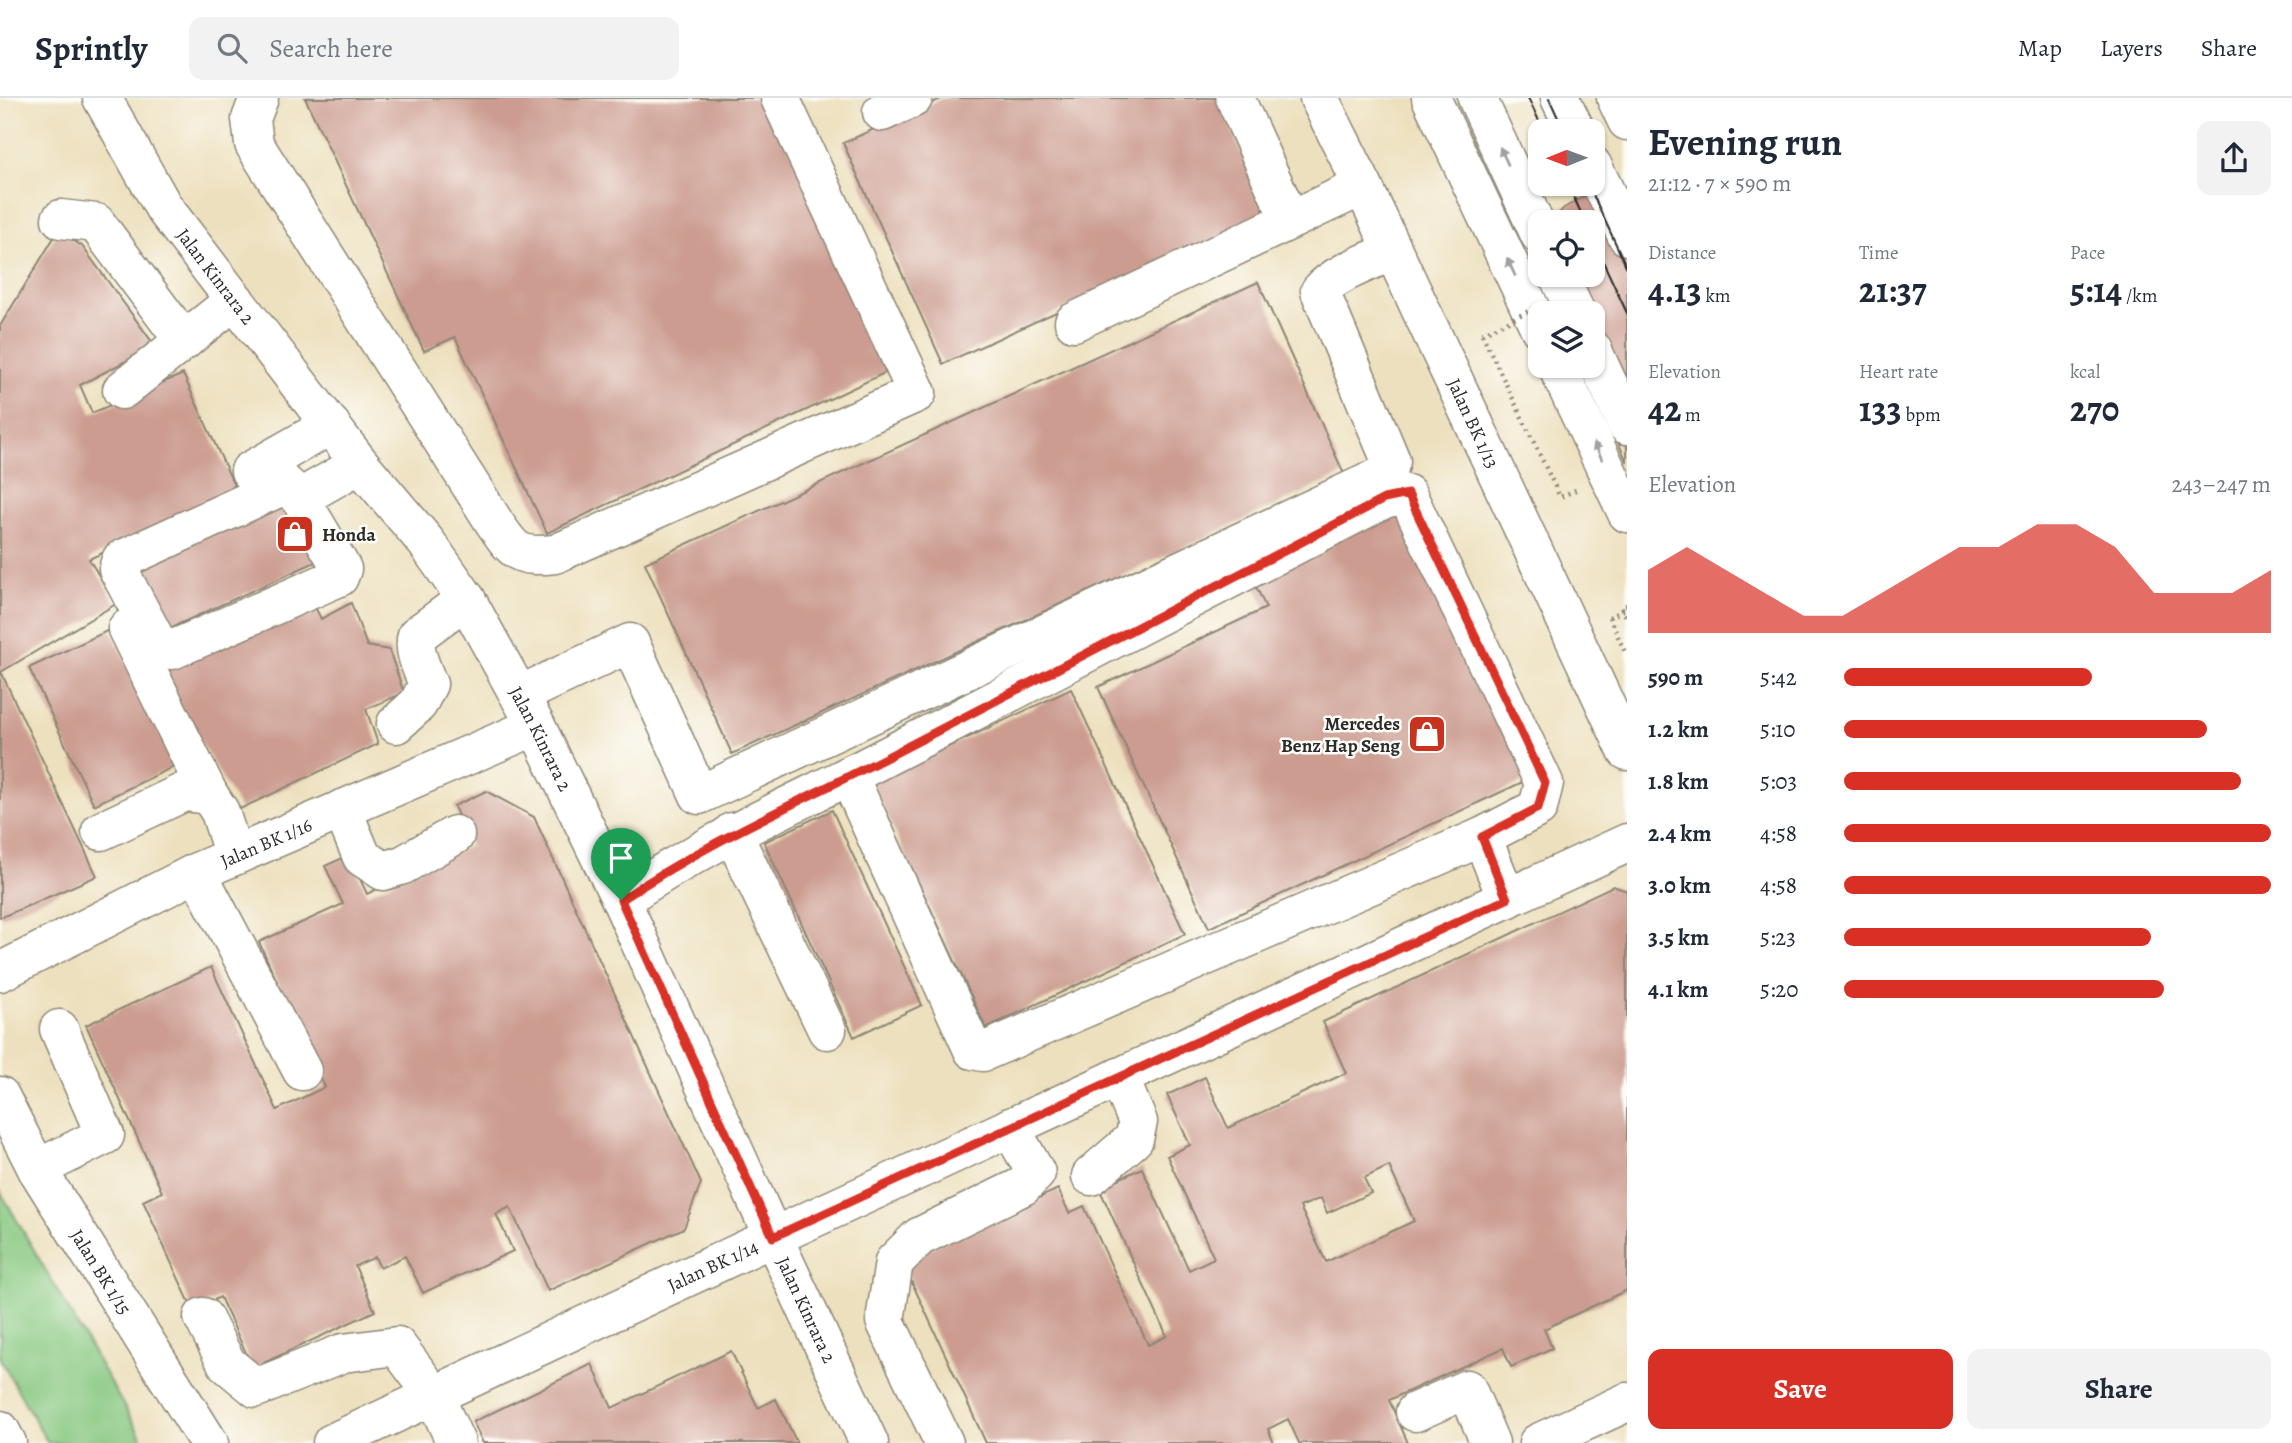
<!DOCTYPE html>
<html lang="en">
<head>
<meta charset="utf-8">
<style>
	body { margin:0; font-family:Alegreya,serif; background:#f2f2f3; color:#1f2937; height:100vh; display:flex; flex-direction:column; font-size:26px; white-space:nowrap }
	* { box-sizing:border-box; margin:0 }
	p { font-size:23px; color:#747a83 }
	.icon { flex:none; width:38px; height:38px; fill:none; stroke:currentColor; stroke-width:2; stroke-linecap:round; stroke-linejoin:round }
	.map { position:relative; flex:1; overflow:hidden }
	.sheet { display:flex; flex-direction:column; background:#fff; width:665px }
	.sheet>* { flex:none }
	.needle { width:46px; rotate:269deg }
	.controls { position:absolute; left:1528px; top:21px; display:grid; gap:14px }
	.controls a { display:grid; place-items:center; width:77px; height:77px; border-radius:14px; background:#fff; box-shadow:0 2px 5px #0004; font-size:35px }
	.pin { position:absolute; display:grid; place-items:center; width:60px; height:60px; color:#fff; margin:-72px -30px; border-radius:50% 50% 50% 0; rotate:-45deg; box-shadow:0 0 7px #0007 }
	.pin .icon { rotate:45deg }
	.round { display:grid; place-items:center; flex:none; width:74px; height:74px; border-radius:14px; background:#f2f2f3 }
	.headline { display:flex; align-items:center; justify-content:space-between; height:119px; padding:0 21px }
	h1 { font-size:38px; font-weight:700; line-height:52px }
	.figures { display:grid; grid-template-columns:repeat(3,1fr); gap:10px; height:119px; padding:7px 21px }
	.figures div { display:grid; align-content:center }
	.figures b { font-size:35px; font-weight:700 }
	.figures small { font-size:19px; font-weight:400 }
	.figures p { font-size:19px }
	.chart { height:196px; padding:14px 21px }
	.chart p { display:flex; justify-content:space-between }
	.chart svg { width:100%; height:126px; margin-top:7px; fill:#d93025; opacity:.7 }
	.primary-button { display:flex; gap:14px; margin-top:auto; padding:14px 21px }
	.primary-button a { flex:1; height:80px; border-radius:14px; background:#d93025; color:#fff; font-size:28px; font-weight:700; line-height:80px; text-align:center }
	.primary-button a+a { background:#f2f2f3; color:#1f2937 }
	ul { padding:0 21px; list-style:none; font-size:23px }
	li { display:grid; grid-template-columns:112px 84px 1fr; align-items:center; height:52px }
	li i { height:18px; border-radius:9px; background:#d93025 }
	header { display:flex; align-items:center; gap:42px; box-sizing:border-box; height:98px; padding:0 35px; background:#fff; border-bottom:2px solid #e0e1e3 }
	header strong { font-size:33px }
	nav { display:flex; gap:38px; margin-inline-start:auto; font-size:24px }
	.search { width:490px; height:63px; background:#f2f2f3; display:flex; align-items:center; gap:18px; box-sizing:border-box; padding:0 24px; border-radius:14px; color:#747a83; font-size:26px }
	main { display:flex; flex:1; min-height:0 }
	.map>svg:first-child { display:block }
	.green { fill:#87c880; stroke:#597a56; stroke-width:2 }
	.building { fill:#cc9c90; fill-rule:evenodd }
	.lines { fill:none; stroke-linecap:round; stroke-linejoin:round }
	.minor-casing { stroke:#8c8674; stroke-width:41 }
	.highway-casing { stroke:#8c8674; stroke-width:41 }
	.path { stroke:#8c8674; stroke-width:4.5; stroke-dasharray:2 5; stroke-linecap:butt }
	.minor { stroke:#fff; stroke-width:38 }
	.highway { stroke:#fff; stroke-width:38 }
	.tram { stroke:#2b2b2b; stroke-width:2 }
	.path-bridge { stroke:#8c8674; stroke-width:4.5; stroke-dasharray:2 5; stroke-linecap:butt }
	.oneway { fill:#a0a0a0 }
	.route-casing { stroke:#fff; stroke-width:14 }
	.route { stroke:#d93025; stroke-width:9 }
	.labels { text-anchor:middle; stroke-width:5; stroke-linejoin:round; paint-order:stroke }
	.street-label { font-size:19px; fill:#2b2b2b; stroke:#fdfcf7 }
	.poi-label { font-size:19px; font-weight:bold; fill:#2b2b2b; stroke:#fdfcf7; text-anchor:start }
</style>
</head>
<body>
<header>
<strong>Sprintly</strong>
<div class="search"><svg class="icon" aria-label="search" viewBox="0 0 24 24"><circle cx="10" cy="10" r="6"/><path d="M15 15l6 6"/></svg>Search here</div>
<nav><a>Map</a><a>Layers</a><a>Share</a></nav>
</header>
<main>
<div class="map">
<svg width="1627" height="1345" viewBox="0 0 1627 1345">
	<rect width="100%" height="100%" fill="#fdfcf7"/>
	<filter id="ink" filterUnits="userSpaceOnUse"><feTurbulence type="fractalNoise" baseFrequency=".0143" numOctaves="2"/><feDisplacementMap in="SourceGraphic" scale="14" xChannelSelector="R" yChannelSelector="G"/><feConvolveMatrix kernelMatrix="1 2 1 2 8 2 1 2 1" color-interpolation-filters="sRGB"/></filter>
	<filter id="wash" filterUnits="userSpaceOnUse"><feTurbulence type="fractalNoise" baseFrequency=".00686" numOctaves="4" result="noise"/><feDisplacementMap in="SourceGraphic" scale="28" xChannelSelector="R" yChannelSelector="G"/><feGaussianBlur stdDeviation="1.57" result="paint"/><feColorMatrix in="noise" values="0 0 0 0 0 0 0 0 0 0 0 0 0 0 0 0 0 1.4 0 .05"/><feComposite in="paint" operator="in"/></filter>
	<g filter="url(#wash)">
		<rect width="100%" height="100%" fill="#ede0be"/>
		<!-- green -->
		<path class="green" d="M0,1093L145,1345H48L0,1261Z"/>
		<g id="blocks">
			<!-- building -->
			<path class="building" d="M305,0H766L893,271L547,435L455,239L424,253Z
				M943,0H1217L1270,116L943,266L843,45Z
				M1627,88V364L1584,268H1592V215L1543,177H1592V124H1550L1564,110L1585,98Z
				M58,133L82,148L155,248L80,287L92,315L183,276L237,394L89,461L116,506L1,574L97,778L2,819H0V228Z
				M1258,184L1344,376L732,656L645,465Z
				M275,395L324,460L168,531L131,465Z
				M1402,410L1527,682L1209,830L1098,589L1266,510L1252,480Z
				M313,505L321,521L351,505L367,548L389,552L404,595L366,611L378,646L240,711L158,572Z
				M111,531L175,668L94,707L29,570Z
				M1071,591L1185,836L986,930L872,685Z
				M486,693L534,719L701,1085L684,1130L548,1193L510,1109L496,1116L513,1153L423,1195L405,1158L380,1170L375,1159L355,1168L375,1213L253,1270L220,1199L193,1212L143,1103L162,1094L86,927L211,869L277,1012L325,989L259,844L343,806L325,768L349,757L367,796L470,748L454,708Z
				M832,712L922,907L854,939L764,744Z
				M1613,788L1627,793V1192L1544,1231L1552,1250L1511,1269L1503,1250L1389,1302L1408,1345H1299L1288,1321L1268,1331L1274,1345H986L902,1163L1058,1091L1069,1115L1084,1108L1148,1247L1167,1238L1099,1090L1142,1070L1189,1172L1214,1160L1167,1058L1190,1047L1167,997L1205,979L1228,1030L1346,975L1323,924ZM1389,1068L1414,1123L1326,1164L1300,1109L1321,1100L1327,1115L1371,1095L1364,1080Z
				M731,1253L758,1310L776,1301L797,1345H483L473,1324L592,1266L612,1310Z"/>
		</g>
	</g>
	<g filter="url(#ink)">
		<use href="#blocks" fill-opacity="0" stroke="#8c8674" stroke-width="2"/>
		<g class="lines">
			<defs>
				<g id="minor">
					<path id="s1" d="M102,0L164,110L360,366L426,444L466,501L536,628L621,802L773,1139L869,1345"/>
					<path d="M259,0L251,21L254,46L494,424C514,454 518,460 555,456L917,295L780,0"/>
					<path d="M1235,0L1290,122"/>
					<path id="s2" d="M1319,0L1363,88L1627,653"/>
					<path d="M1431,0L1540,231"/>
					<path d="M1616,0L1627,23"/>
					<path d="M882,14L913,0"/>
					<path d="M61,121L96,125L184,243"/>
					<path d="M1074,224L1363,88"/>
					<path d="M1557,268L1627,415"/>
					<path d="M122,292L235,202"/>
					<path d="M250,373L331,327"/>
					<path d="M300,400L342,471L339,479L172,552L160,550L118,471L121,462L278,390L286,387L300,400L360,366"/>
					<path d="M127,531L209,697"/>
					<path d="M520,597L630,545L699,697L1380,379L1388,373L1391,363L1320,193C1335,175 1371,163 1393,153"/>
					<path d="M396,626L418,606L428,586C422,571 412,552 417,537L466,501"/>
					<path d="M342,711L362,759L383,773L403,767L455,737"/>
					<path d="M101,733L184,694L209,697L220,714L234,758"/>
					<path d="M732,734L827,932"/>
					<path d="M1482,739L1507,801"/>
					<path d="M197,774L302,973"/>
					<path d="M621,802C707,743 802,703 895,654C1058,570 1221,486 1384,401L1407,396L1544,685L1538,710L1482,739L983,954L973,952L849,679"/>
					<path id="s3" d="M0,874L197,774L536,628"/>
					<path id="s4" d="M0,998L37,1071L209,1345"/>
					<path d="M37,1071L105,1037L59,931"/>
					<path d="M1091,1078L1134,1041L1138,1024L1119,979"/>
					<path d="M203,1219L227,1266L256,1290L343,1255L397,1248L434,1297L456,1345"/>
					<path d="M1415,1314L1467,1291L1490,1345"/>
					<path d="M0,1332L7,1345"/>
					<path id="s5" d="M332,1345L773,1139L1627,745"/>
					<path d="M944,1345L885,1223L894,1164L919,1139L1023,1088L1036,1075L1010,1029"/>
					<path d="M1538,1345L1627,1304"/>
				</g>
				<path id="highway" d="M1477,0L1540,137
					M1560,0L1576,33
					M1592,67L1627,138
					M1558,177L1576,215
					M1592,251L1627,327"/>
			</defs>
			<!-- minor casing -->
			<use href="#minor" class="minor-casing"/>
			<!-- highway casing -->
			<use href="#highway" class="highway-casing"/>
			<!-- path -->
			<path class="path" d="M1482,236L1560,399L1578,391
				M1627,507L1621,509L1627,521
				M1609,519L1625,554L1627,553"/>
			<!-- minor -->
			<use href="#minor" class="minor"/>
			<!-- highway -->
			<use href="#highway" class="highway"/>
			<!-- tram -->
			<path class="tram" d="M1528,0L1544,33
				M1549,0L1564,33
				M1568,86L1585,124
				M1588,86L1627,170
				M1592,140L1627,215"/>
			<!-- path-bridge -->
			<path class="path-bridge" d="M1482,236L1541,207
				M1609,519L1627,511"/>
		</g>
		<!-- one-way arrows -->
		<defs><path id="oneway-solid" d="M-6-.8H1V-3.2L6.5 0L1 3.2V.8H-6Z" transform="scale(1.75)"/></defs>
		<g class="oneway">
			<use href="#oneway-solid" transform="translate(1504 58) rotate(-115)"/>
			<use href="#oneway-solid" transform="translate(1511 169) rotate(-115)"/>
			<use href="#oneway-solid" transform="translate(1598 353) rotate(-115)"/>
		</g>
	</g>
	<g class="lines" filter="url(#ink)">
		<defs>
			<path id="route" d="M1408,396L1545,685L1538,710L1482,739L1507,801L773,1139L621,802C708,743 802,703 895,655C1058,570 1221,486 1384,401Z"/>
		</defs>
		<!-- route casing -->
		<use href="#route" class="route-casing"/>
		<!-- route -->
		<use href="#route" class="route"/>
	</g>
	<!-- icons -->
	<defs>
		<symbol id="shop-square" viewBox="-11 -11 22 22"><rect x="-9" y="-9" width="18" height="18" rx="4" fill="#c8321e" stroke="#fdfcf7"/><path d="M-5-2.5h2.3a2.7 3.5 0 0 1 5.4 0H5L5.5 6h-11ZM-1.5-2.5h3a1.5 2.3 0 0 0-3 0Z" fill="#fff"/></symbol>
	</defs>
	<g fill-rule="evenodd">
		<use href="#shop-square" x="273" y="414" width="44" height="44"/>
		<use href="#shop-square" x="1405" y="614" width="44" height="44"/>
	</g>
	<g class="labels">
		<!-- street labels -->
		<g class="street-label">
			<text dy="7" stroke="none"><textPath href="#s1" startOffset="212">Jalan Kinrara 2</textPath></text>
			<text dy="7" stroke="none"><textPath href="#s2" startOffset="360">Jalan BK 1/13</textPath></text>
			<text dy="7" stroke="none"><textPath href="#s1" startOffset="779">Jalan Kinrara 2</textPath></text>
			<text dy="7" stroke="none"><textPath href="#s3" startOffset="296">Jalan BK 1/16</textPath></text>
			<text dy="7" stroke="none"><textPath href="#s5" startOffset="420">Jalan BK 1/14</textPath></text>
			<text dy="7" stroke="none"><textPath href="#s4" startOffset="203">Jalan BK 1/15</textPath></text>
			<text dy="7" stroke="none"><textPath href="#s1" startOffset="1409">Jalan Kinrara 2</textPath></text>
		</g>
		<!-- poi labels -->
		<g class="poi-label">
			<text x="322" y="443">Honda</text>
			<text x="1400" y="632" text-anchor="end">Mercedes<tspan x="1400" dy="22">Benz Hap Seng</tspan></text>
		</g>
	</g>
</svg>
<div class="controls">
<a><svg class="needle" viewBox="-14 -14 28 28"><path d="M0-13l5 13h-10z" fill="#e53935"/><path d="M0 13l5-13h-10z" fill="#747a83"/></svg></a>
<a><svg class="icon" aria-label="locate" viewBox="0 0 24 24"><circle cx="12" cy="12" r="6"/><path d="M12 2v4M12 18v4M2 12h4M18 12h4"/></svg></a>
<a><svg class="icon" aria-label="layers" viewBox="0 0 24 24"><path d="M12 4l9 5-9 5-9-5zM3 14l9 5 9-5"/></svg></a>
</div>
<div class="pin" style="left:621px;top:802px;background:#1e9e55"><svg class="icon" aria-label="arrive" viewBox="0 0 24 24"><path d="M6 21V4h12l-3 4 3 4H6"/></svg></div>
</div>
<section class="sheet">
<div class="headline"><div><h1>Evening run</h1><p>21:12 · 7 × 590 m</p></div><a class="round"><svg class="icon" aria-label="share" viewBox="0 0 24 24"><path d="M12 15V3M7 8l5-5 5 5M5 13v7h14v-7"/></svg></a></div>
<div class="figures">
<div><p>Distance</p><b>4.13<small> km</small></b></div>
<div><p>Time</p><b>21:37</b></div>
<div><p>Pace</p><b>5:14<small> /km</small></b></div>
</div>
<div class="figures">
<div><p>Elevation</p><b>42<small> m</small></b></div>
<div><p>Heart rate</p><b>133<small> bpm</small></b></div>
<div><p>kcal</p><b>270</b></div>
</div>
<div class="chart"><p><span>Elevation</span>243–247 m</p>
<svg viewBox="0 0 160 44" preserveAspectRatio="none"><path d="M0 44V22L10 14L20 22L30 30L40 38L50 38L60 30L70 22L80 14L90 14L100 6L110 6L120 14L130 30L140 30L150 30L160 22V44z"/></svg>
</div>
<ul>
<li><b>590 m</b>5:42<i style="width:58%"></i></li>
<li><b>1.2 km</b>5:10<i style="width:85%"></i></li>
<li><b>1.8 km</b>5:03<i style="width:93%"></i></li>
<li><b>2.4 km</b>4:58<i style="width:100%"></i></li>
<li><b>3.0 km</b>4:58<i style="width:100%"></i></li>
<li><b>3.5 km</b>5:23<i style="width:72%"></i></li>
<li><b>4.1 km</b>5:20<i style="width:75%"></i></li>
</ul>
<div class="primary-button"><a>Save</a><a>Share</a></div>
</section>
</main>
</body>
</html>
